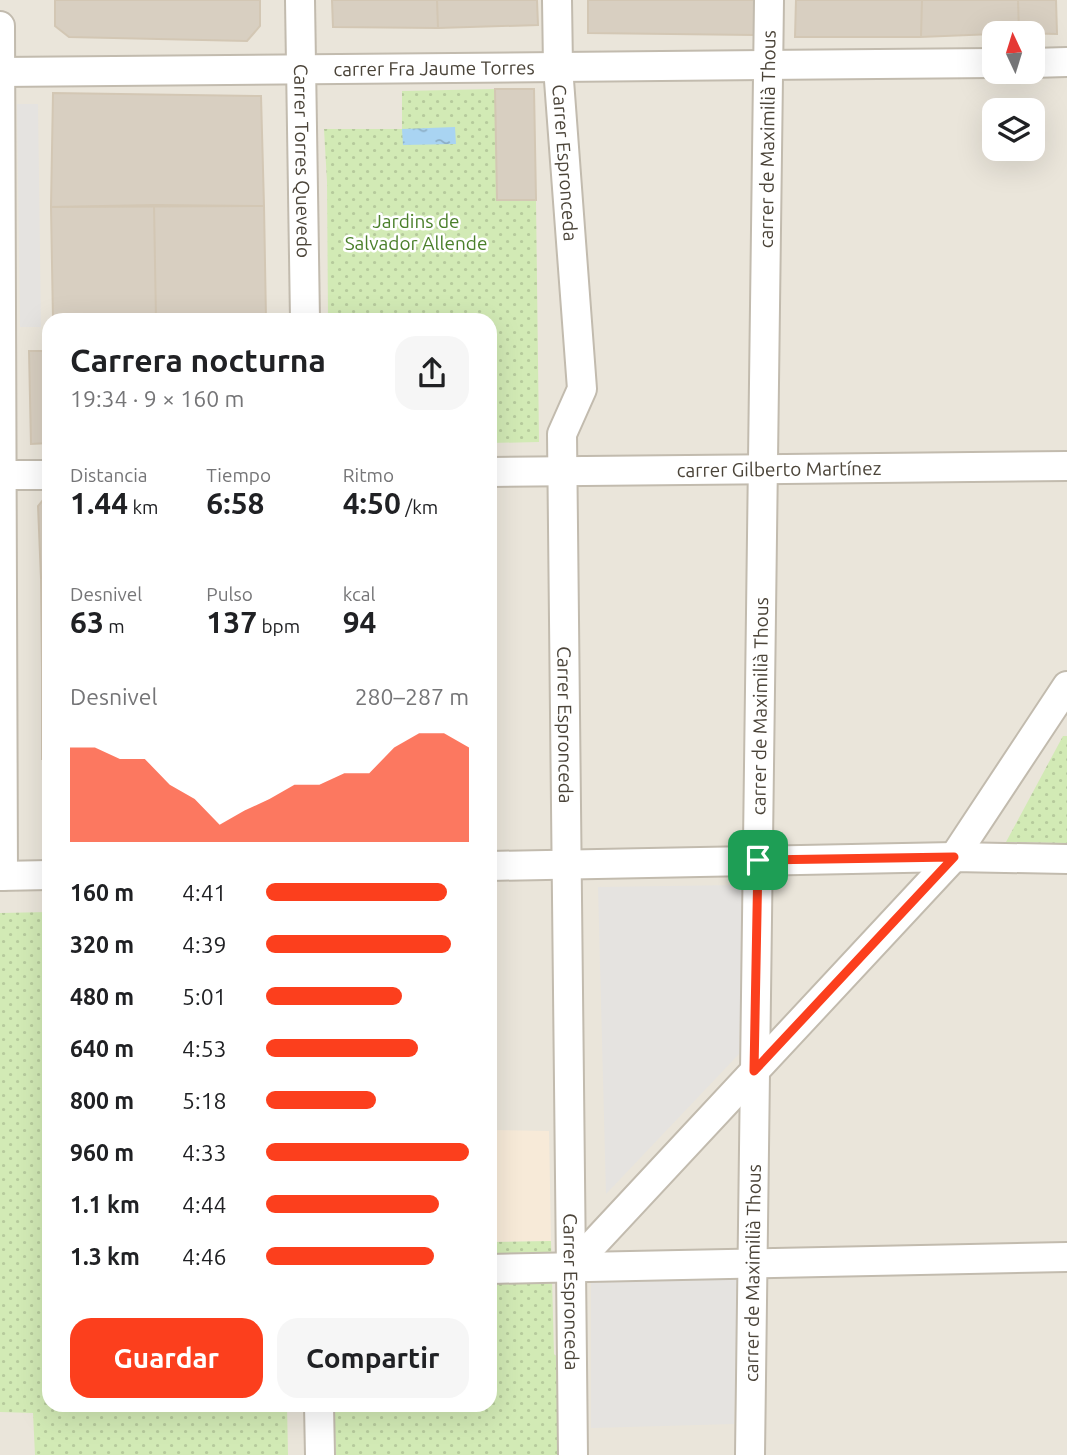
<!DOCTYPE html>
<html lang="es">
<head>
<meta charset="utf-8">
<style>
	body { margin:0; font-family:Ubuntu,sans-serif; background:#f6f6f6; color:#202124; height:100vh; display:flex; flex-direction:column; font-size:26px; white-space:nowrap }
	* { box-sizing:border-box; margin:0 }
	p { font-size:23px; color:#757577 }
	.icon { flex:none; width:38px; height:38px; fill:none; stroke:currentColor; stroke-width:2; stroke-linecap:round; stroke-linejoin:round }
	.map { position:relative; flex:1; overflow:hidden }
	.panel { position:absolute; left:42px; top:313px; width:455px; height:1099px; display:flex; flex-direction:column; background:#fff; border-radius:21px; box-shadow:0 7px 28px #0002 }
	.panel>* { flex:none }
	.needle { width:46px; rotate:356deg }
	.buttons { position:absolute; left:982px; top:21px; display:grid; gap:14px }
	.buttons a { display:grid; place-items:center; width:63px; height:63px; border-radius:14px; background:#fff; box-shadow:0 7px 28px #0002; font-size:35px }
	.pin { position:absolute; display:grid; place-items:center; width:60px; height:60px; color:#fff; margin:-30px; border-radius:14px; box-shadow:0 4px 10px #0006 }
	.round { display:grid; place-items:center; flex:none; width:74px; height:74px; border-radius:21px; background:#f6f6f6 }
	.headline { display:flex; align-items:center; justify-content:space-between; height:119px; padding:0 28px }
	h1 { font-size:32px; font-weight:600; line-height:52px }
	.figures { display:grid; grid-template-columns:repeat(3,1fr); gap:10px; height:119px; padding:7px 28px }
	.figures div { display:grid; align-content:center }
	.figures b { font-size:30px; font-weight:600 }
	.figures small { font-size:19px; font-weight:400 }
	.figures p { font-size:19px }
	.chart { height:196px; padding:14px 28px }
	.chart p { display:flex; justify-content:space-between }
	.chart svg { width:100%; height:126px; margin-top:7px; fill:#fc3f1d; opacity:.7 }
	.button { display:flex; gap:14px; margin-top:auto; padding:14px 28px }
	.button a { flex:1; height:80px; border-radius:21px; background:#fc3f1d; color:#fff; font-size:28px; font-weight:600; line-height:80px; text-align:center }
	.button a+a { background:#f6f6f6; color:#202124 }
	ul { padding:0 28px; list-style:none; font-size:23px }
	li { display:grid; grid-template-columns:112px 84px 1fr; align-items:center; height:52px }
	li i { height:18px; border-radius:9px; background:#fc3f1d }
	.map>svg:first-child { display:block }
	.residential { fill:#eae5da; fill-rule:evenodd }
	.commercial { fill:#f7ead8 }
	.park { fill:url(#park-dots) }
	.parking { fill:#e5e3e0 }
	.water { fill:url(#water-ripples) }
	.building { fill:#d8cfc1; stroke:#d3c7b4; stroke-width:2 }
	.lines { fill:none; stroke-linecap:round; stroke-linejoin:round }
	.minor-casing { stroke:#c2bbae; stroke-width:32 }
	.minor { stroke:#fff; stroke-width:28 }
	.route-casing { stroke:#fff; stroke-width:14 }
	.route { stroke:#fc3f1d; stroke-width:9 }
	.labels { text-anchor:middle; stroke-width:5; stroke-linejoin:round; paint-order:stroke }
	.street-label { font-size:19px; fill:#4b4439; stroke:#fff }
	.park-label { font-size:19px; fill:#4a7f2a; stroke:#fff }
</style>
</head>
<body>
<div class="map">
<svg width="1067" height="1455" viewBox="0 0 1067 1455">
	<defs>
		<pattern id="park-dots" width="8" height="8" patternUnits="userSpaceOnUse" patternTransform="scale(1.75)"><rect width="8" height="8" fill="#d2eab5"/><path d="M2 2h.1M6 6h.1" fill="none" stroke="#b6ca9c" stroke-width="1.8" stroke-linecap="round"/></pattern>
		<pattern id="water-ripples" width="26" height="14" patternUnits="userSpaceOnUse" patternTransform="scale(1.75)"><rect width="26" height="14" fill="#a9d4f2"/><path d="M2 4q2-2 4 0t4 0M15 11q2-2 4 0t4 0" fill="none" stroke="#8caec5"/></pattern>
	</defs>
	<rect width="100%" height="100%" fill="#f6f3ec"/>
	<!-- residential -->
	<path class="residential" d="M0,0H1067V1455H0ZM994,33H1032V72H994ZM994,110H1032V149H994ZM49,320H490V1405H49Z"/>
	<!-- commercial -->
	<path class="commercial" d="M490,1130L549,1131L551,1241L490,1242Z"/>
	<!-- park -->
	<path class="park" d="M495,89L497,200H536L539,442L490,443V320H328L327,182L324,129H402V91Z
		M1063,736H1067V843L1006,842Z
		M49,912V1405H287L288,1455H35L33,1413L0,1412V913Z
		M551,1241L554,1354L565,1366V1455H336L334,1405H490V1242Z"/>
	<!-- parking -->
	<path class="parking" d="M17,104H38L41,327H20Z
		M743,885L739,1054L606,1194L598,887Z
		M739,1278L734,1424L591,1428V1279Z"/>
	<!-- water -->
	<path class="water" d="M455,127L456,144L403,145L402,129Z"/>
	<!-- building -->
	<path class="building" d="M55,0H260V26L247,41L69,37L55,26Z
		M332,0H437L438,28L333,27Z
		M437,0H537L538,25L438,28Z
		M588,0H755L754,35L588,33Z
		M796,0H922L921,37H795Z
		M922,0H1018L1019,33L921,37Z
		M1018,0H1056L1057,34L1019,33Z
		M495,89H534L536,200H497Z
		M53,93L261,96L264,206L51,207Z
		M154,205L156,320H53L51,207Z
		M154,205L264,206L266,320H156Z
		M29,351H49V443L31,444Z
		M48,494L49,577L41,578L38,506Z
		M49,577V667H42L41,578Z
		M42,667H49V759H42Z"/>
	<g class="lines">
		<defs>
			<g id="minor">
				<path id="s1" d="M300,0L305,320"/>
				<path id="s2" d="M557,0L558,67L582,389L562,434L573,1455"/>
				<path d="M0,26L3,876"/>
				<path d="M1032,63L1067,62"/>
				<path id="s3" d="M0,72L994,63"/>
				<path id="s4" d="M490,472L1067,466"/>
				<path d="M0,475H49"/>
				<path d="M490,866L954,857L1067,859"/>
				<path d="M0,876L49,875"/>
				<path d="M572,1267L954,857L1067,686"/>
				<path d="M490,1269L1067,1257"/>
				<path d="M319,1405L320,1455"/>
				<path id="s5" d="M750,1455L769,0"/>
			</g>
		</defs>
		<!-- minor casing -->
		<use href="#minor" class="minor-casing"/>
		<!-- minor -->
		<use href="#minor" class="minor"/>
	</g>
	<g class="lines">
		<defs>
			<path id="route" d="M954,857L754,1071L758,860Z"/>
		</defs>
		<!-- route casing -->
		<use href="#route" class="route-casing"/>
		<!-- route -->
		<use href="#route" class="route"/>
	</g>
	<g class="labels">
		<!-- street labels -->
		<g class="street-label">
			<text dy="7" stroke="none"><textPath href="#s3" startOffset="434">carrer Fra Jaume Torres</textPath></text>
			<text dy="7" stroke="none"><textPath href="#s5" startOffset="1316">carrer de Maximilià Thous</textPath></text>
			<text dy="7" stroke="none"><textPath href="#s1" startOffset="161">Carrer Torres Quevedo</textPath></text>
			<text dy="7" stroke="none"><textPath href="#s2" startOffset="163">Carrer Espronceda</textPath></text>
			<text dy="7" stroke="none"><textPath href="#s4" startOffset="289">carrer Gilberto Martínez</textPath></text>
			<text dy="7" stroke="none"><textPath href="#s5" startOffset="749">carrer de Maximilià Thous</textPath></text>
			<text dy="7" stroke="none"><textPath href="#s2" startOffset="730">Carrer Espronceda</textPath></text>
			<text dy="7" stroke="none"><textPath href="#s5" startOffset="182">carrer de Maximilià Thous</textPath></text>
			<text dy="7" stroke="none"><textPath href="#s2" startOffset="1297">Carrer Espronceda</textPath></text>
		</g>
		<!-- park labels -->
		<g class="park-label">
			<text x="416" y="228">Jardins de<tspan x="416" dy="22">Salvador Allende</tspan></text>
		</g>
	</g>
</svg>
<div class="buttons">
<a><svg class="needle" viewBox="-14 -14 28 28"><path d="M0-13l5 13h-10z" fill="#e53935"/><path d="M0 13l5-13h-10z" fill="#757577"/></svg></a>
<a><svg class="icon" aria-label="layers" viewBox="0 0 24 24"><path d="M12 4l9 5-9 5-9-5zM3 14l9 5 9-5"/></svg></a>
</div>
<div class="pin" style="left:758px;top:860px;background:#1e9e55"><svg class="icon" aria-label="arrive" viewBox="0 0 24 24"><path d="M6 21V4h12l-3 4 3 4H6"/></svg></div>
<section class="panel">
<div class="headline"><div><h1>Carrera nocturna</h1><p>19:34 · 9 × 160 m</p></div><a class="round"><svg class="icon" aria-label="share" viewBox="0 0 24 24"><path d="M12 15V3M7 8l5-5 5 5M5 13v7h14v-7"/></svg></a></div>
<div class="figures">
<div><p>Distancia</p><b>1.44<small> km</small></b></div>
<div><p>Tiempo</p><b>6:58</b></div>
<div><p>Ritmo</p><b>4:50<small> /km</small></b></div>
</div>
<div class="figures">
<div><p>Desnivel</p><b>63<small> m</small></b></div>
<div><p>Pulso</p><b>137<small> bpm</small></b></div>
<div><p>kcal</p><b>94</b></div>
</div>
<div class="chart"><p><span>Desnivel</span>280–287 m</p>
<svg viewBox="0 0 160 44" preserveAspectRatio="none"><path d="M0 44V11L10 11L20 15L30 15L40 24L50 29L60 38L70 33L80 29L90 24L100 24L110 20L120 20L130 11L140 6L150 6L160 11V44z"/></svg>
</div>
<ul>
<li><b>160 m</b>4:41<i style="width:89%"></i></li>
<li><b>320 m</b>4:39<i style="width:91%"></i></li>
<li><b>480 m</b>5:01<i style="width:67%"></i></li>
<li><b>640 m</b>4:53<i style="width:75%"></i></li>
<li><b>800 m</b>5:18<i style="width:54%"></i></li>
<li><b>960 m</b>4:33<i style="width:100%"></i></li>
<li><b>1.1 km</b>4:44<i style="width:85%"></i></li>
<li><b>1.3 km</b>4:46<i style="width:83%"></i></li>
</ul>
<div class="button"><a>Guardar</a><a>Compartir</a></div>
</section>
</div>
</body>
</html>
